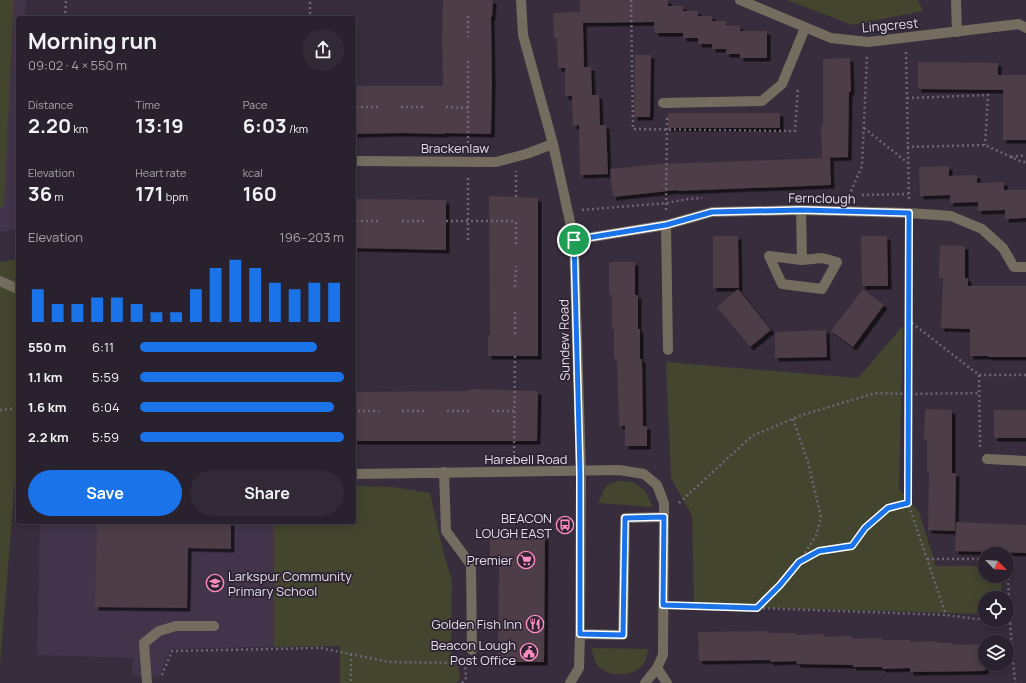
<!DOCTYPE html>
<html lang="en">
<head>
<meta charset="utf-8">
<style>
	body { margin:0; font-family:Manrope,sans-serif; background:#312a36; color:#f1f3f6; height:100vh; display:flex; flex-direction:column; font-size:15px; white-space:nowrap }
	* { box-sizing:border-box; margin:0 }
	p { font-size:13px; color:#a5a4aa }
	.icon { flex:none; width:22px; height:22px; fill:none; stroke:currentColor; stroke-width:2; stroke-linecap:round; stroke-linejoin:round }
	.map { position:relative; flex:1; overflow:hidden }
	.drawer { position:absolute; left:16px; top:16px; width:340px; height:508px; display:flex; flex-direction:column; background:#29222e; border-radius:4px; box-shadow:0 2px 10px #0003,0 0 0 1px #453f4a }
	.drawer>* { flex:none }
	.needle { width:26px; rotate:114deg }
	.controls { position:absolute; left:978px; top:547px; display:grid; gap:8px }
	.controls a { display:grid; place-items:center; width:36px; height:36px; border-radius:50%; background:#29222e; box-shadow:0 2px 10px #0003,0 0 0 1px #453f4a; font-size:20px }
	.pin { position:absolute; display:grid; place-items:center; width:34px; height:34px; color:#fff; margin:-17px; border:2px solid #fff; border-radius:50%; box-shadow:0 1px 4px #0007 }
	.round { display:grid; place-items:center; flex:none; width:42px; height:42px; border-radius:21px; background:#312a36 }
	.summary { display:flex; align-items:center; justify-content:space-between; height:68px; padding:0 12px }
	h1 { font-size:22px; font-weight:700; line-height:30px }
	.metrics { display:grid; grid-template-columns:repeat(3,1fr); gap:6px; height:68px; padding:4px 12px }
	.metrics div { display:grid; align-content:center }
	.metrics b { font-size:20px; font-weight:700 }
	.metrics small { font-size:11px; font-weight:400 }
	.metrics p { font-size:11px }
	.chart { height:112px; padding:8px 12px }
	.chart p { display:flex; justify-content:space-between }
	.chart svg { width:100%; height:72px; margin-top:4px; stroke:#1a73e8; stroke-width:6 }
	.button { display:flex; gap:8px; margin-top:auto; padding:8px 12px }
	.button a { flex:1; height:46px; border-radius:24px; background:#1a73e8; color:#fff; font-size:16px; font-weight:700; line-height:46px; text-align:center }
	.button a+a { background:#312a36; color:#f1f3f6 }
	ul { padding:0 12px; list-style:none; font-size:13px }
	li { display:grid; grid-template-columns:64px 48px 1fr; align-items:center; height:30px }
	li i { height:10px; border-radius:5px; background:#1a73e8 }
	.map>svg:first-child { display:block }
	.built { fill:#42354b }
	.green { fill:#43452e }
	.building { fill:#4e3c46; filter:url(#shadow) }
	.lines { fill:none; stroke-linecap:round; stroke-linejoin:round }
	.path { stroke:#6e6674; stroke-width:2.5; stroke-dasharray:2 3; stroke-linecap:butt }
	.minor { stroke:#746d5f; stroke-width:10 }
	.route-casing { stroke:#fff; stroke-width:8 }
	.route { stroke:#1a73e8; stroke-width:5 }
	.labels { text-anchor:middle; stroke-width:3.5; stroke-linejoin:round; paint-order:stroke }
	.street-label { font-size:13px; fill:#e3dde8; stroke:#2d2333 }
	.poi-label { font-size:13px; fill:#e3dde8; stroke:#2d2333; text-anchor:end }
</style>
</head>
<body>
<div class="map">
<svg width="1026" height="683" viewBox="0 0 1026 683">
	<defs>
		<filter id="shadow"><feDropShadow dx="3.5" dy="3.5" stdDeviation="0" flood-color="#0009"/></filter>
	</defs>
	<rect width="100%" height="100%" fill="#372d3d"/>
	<!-- built -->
	<path class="built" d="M0,0H26L25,18H18V229L0,232Z
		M354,486L391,644L170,649L159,677L132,675L133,658L37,655L40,522H354Z"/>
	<!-- green -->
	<path class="green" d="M0,0H14L4,207H0Z
		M787,0H918L923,11L852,25Z
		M18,259V443L0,666V262Z
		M903,326L899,489L919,512L936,566H985V576H1001L1002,598H985V614L694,606L692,516L671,478L666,362L858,378Z
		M617,481L633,482L646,492L653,507L598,503L606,486Z
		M354,486L393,487L430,493L443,551L452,581L451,662L458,666L460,678L457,683H340V646L274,647V522H354Z
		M591,647L597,648L649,649C647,654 646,662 642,666C632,677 607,677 598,666C594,661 593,653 591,647Z"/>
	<!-- building -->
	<path class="building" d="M443,0H493L492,17H491L492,83L491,134L445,133V134L401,133L354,134V86H443L442,39Z
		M580,0H668V6H683V11H698V16H712V21H726V25L740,26V31H767V58H740V54H726V49H712V44H698V38H683V33H655L654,22L583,23L584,67H591L592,95H599L600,125H606L608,174L580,175L579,125L573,126L572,96H565V68H558L557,38H554L553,13L580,12Z
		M635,55H651L650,117H634Z
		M850,58L851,92H849L848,157L822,158L821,126H823V59Z
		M918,62L998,63V75H1026V140H1003V90L918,89Z
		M668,113H780V128H668Z
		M830,158L831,185L677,191V190L613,197L610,169L661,164Z
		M949,166V176L977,175V183L1004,182V190H1026V218L1005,219V210L978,211V202L950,203V195L920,196L919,167Z
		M489,196L538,198V356H488V335H490Z
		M354,199L446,200V250L354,248Z
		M713,236H738L739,288H713Z
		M861,236H887L888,286H862Z
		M940,245L965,246V278H968V286H1026V357H988V356H970V329L941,328L943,278H939Z
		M609,262H635V295H638V329H640V359H642L643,426H647V446H625V426H619L617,359H614V329H612V295H609Z
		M738,289L771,330L750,347L717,307Z
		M863,289L884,305L853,347L831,331Z
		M826,330L827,357L775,358V332Z
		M469,389L538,391L537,441H354V392L469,391Z
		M925,409L952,410V473H956L955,531L928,530L929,472H927V440H924Z
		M994,410H1026V438H994Z
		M97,522H231V549L188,548L187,608L95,607Z
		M956,522L1026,525V553L955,551Z
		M490,537H545L544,662H498L499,556H490Z
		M769,631V633H796V635L824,634V637L852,636V639L881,638L882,640H910V642L937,641V643H953V645L985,644V671L910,672V668L882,669V667H853V665L797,664L796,661L770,662V660L699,661L698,632Z"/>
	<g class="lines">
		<!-- path -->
		<path class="path" d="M631,0L633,129L795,131L798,87
			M310,14V0
			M468,16V37
			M65,18L66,0
			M906,52L909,199
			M907,98L988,95L985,145
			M356,107H379
			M401,107H423
			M446,107L468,108
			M864,128L908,163
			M907,147L985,145L1022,162H1026
			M468,148V61
			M1011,157L1026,155
			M862,195L908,194
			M849,196L862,166L867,56
			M516,197V171
			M582,210L667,203L688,199L702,198
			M666,210L667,117
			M356,221H379
			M402,221H424
			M446,221H516
			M909,226L908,503L946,615
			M468,240V175
			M516,244V220
			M515,287L516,266
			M908,320L979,375H1026
			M515,334V311
			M979,375L980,447
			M0,410L18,408
			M358,411H379
			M402,411H424
			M447,411H469
			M492,411H514
			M793,419L808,462L821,517L816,536L799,562
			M514,458L515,356
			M679,503L752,436L802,415L876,393L908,394L979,393
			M1007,558L1010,623
			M927,559H985
			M678,605L946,615L985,620
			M757,608L781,585L799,563L819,551L852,546L865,528L888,508L908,503
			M985,620L1010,623L1015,683
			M351,654V683
			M162,675L172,651L321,648L389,662L465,663L466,678L462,683"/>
		<!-- minor -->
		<path class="minor" d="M521,0L523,35L553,144L574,240L581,472L580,634L579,668L570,683
			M740,0L831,38L868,42L1019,24L1026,28
			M956,0L957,32
			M663,103L762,101L782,84L805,28
			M354,161L496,162L526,154L553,144
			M801,210L802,260L769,256L782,284L822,289L837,262L822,258L802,260
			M666,225L668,350
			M574,240L666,225L712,212L801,210L909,213L951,216L982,229L1003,248L1014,267H1026
			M0,281L18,289
			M987,459L1026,461
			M444,472L446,531L471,565L472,650
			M354,474L619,470L644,474L657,485L664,503L663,655L657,668L645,683
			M580,634L623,635L625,518L664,517
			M657,668L667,683
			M147,683L144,643L159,631L176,626H214"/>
	</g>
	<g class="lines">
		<defs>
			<path id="route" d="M801,210L909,213L908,503L888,508L865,528L852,546L819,551L799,562L780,585L757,608L663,605L664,517L625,518L623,635L580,634V472L574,240L666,225L712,212Z"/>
		</defs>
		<!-- route casing -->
		<use href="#route" class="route-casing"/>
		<!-- route -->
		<use href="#route" class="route"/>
	</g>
	<!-- icons -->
	<defs>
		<symbol id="bus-ring" viewBox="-11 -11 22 22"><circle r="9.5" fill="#2d2333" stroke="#fd8ebf" stroke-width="1.5"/><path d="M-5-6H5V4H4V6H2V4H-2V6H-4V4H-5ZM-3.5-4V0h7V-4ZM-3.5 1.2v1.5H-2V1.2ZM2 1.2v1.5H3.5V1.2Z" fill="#fd8ebf"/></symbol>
		<symbol id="supermarket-ring" viewBox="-11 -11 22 22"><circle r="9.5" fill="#2d2333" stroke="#fd8ebf" stroke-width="1.5"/><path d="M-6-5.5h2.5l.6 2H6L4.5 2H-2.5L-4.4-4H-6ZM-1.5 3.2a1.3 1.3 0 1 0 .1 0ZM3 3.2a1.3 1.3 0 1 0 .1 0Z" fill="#fd8ebf"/></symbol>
		<symbol id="school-ring" viewBox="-11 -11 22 22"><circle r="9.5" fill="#2d2333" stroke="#fd8ebf" stroke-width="1.5"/><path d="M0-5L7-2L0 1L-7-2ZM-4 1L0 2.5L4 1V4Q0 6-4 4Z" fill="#fd8ebf"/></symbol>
		<symbol id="restaurant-ring" viewBox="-11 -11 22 22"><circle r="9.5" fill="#2d2333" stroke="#fd8ebf" stroke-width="1.5"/><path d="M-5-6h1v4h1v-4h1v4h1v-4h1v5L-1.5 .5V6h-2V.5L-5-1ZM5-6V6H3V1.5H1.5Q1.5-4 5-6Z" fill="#fd8ebf"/></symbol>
		<symbol id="civic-ring" viewBox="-11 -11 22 22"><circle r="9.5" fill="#2d2333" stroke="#fd8ebf" stroke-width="1.5"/><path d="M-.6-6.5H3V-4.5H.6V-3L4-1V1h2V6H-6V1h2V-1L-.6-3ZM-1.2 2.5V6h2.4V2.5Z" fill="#fd8ebf"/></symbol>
	</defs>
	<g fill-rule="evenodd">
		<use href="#bus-ring" x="555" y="515" width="20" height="20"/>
		<use href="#supermarket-ring" x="516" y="550" width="20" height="20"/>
		<use href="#school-ring" x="205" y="573" width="20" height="20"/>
		<use href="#restaurant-ring" x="525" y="614" width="20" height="20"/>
		<use href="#civic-ring" x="519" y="642" width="20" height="20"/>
	</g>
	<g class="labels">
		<!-- street labels -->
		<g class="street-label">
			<text transform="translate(890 25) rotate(-5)" y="5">Lingcrest</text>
			<text x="455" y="153">Brackenlaw</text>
			<text transform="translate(822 198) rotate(1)" y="5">Fernclough</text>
			<text transform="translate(564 340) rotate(-91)" y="5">Sundew Road</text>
			<text x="526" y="464">Harebell Road</text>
		</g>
		<!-- poi labels -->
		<g class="poi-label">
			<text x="552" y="523">BEACON<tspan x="552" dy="15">LOUGH EAST</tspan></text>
			<text x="513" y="565">Premier</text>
			<text x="228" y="581" text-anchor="start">Larkspur Community<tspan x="228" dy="15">Primary School</tspan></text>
			<text x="522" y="629">Golden Fish Inn</text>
			<text x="516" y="650">Beacon Lough<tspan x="516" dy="15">Post Office</tspan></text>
		</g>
	</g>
</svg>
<div class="controls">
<a><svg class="needle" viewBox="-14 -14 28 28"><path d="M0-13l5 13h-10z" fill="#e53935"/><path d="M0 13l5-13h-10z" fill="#a5a4aa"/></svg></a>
<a><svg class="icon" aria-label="locate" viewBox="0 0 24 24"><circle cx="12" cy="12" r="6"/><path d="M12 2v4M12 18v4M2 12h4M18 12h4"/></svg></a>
<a><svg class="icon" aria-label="layers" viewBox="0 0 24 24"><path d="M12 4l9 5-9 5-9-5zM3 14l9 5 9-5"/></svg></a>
</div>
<div class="pin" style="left:574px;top:240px;background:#1e9e55"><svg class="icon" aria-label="arrive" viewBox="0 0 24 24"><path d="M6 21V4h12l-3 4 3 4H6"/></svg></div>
<section class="drawer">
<div class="summary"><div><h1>Morning run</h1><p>09:02 · 4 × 550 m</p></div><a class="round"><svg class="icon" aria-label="share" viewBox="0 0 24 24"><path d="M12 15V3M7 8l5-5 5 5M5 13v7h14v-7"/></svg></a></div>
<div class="metrics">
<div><p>Distance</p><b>2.20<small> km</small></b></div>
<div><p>Time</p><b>13:19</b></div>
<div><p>Pace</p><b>6:03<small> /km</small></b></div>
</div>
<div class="metrics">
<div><p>Elevation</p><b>36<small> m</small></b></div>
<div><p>Heart rate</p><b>171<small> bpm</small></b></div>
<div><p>kcal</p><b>160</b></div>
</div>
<div class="chart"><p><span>Elevation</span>196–203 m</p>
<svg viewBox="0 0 160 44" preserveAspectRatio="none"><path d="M5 44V24M15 44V33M25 44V33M35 44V29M45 44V29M55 44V33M65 44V38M75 44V38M85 44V24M95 44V11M105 44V6M115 44V11M125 44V20M135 44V24M145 44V20M155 44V20"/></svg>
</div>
<ul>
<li><b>550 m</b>6:11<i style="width:87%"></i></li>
<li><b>1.1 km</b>5:59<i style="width:100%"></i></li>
<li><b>1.6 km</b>6:04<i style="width:95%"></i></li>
<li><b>2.2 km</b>5:59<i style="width:100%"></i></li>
</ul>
<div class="button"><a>Save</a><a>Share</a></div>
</section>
</div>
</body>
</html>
